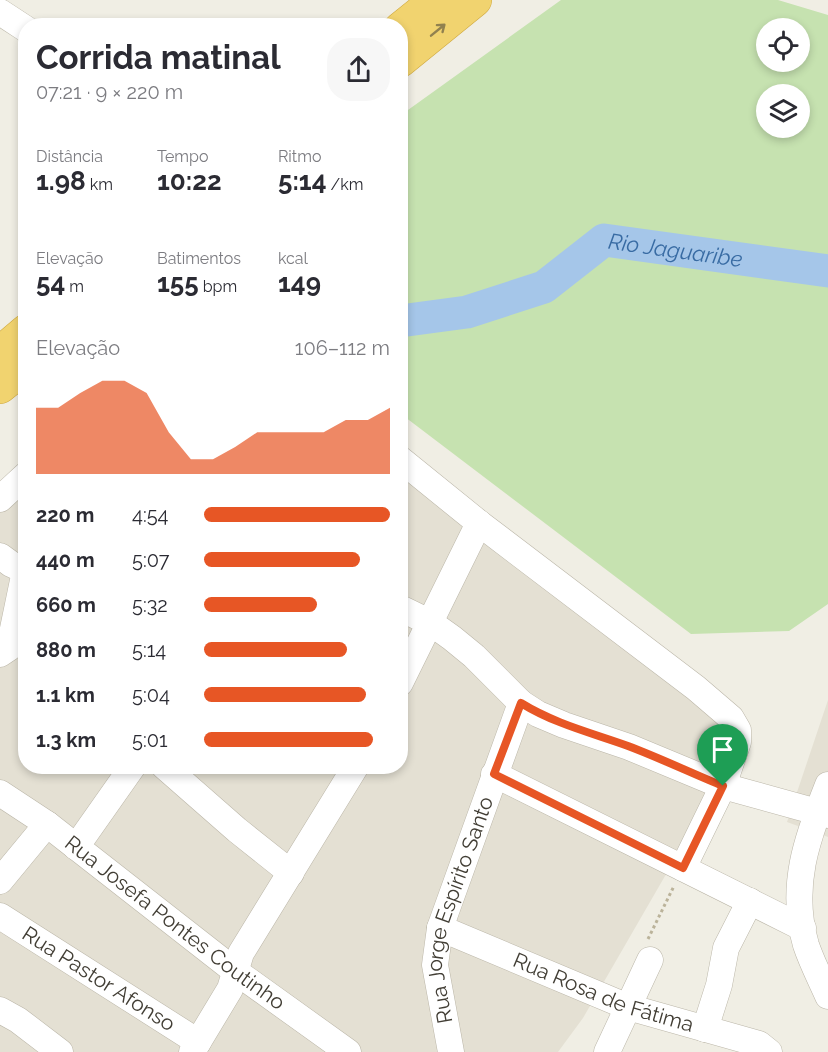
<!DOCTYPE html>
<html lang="pt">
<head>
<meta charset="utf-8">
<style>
	body { margin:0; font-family:Raleway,sans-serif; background:#f7f7f7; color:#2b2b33; height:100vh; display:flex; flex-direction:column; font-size:22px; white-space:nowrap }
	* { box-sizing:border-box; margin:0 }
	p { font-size:20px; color:#7c7c81 }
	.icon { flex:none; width:33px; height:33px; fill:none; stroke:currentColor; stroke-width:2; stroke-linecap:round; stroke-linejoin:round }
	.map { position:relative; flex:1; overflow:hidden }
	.details { position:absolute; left:18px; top:18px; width:390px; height:756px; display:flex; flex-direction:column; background:#fff; border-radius:24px; box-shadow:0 3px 9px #0003 }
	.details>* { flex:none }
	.fabs { position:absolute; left:756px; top:18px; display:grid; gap:12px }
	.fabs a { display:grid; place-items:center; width:54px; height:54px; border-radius:50%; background:#fff; box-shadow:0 3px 9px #0003; font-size:30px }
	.pin { position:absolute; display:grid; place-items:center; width:51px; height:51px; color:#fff; margin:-62px -26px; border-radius:50% 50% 50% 0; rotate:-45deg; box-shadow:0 0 6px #0007 }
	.pin .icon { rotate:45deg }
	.round { display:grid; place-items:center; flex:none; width:63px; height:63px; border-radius:24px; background:#f7f7f7 }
	.overview { display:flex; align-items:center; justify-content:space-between; height:102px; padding:0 18px }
	h1 { font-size:33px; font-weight:700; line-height:45px }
	.stats { display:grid; grid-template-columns:repeat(3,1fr); gap:9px; height:102px; padding:6px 18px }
	.stats div { display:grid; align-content:center }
	.stats b { font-size:26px; font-weight:700 }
	.stats small { font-size:16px; font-weight:400 }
	.stats p { font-size:16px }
	.chart { height:168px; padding:12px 18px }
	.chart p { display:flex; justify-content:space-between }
	.chart svg { width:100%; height:108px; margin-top:6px; fill:#e75625; opacity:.7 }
	ul { padding:0 18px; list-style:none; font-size:20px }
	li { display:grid; grid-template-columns:96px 72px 1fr; align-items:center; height:45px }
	li i { height:15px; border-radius:8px; background:#e75625 }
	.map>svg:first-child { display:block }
	.residential { fill:#e4e0d3 }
	.green { fill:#c6e2b0; fill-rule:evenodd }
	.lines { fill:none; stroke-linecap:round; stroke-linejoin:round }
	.river { stroke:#a5c6e9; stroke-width:33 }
	.minor-casing { stroke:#bbb6a8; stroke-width:27 }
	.highway-casing { stroke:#cfa940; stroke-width:34 }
	.path { stroke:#bbb39a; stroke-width:3; stroke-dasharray:3 3; stroke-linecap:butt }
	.minor { stroke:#fff; stroke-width:26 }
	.highway { stroke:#f1d36f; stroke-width:33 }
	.oneway { stroke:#91814f }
	.route-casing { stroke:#fff; stroke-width:12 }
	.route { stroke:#e75625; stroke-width:8 }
	.labels { text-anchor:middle; stroke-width:6; stroke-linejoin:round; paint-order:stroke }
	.street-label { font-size:21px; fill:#423e35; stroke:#fff }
	.water-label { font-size:22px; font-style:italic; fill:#386ba3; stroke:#fff }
</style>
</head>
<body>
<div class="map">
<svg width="828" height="1052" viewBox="0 0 828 1052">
	<rect width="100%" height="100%" fill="#f0eee4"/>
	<!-- residential -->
	<path class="residential" d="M401,476L571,604L732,729L696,835L665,876L583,1018L558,1052H0V501L25,477L26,766H400Z
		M828,700V837L787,822Z"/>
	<!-- green -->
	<path class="green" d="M561,0H778L828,15V604L789,631L691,634L401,414V115ZM766,28H800V62H766ZM766,94H800V128H766Z"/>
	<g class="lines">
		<!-- river -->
		<path class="river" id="s1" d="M400,321L467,312L544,287L604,240L828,271"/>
		<defs>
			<g id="minor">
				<path d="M0,12L26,29"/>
				<path d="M400,459L479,523L696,688L731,718L738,730V742L723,786L683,868"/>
				<path d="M0,499L26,475"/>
				<path d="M0,556L11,564L26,571"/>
				<path d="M400,608L431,623L452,638L474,656L521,703L538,714L564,725L629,747L723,786L828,815"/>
				<path d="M0,654L9,648L25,571"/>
				<path d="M400,683L479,523"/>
				<path d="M164,766L237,830L291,873"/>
				<path d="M494,774L803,928"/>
				<path d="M828,785C807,838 789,887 806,945C812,963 821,980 828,996"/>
				<path id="s2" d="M0,793L47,824L235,971L348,1052"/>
				<path d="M76,847L133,766"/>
				<path d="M0,881L47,824"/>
				<path id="s3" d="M0,916L198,1042"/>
				<path id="s4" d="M440,928L628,1007L759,1044L769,1052"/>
				<path d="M0,1010L18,1020L60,1052"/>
				<path d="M705,1029L719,985L726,948L750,901"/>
				<path d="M192,1052L230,989L241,953L356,766"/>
				<path id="s5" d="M451,1052L435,965L440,928L521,703"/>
				<path d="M607,1052L650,960"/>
			</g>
			<path id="highway" d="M400,29L436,0
				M400,61L475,0
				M0,353L26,331
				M0,387L26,366"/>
		</defs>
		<!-- minor casing -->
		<use href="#minor" class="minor-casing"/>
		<!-- highway casing -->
		<use href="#highway" class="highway-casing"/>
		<!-- path -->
		<path class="path" d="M648,939L674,886"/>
		<!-- minor -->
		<use href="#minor" class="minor"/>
		<!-- highway -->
		<use href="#highway" class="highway"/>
	</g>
	<!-- one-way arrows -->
	<defs><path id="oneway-shaft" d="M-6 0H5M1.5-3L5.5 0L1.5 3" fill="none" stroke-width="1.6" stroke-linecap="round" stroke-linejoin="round" transform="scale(1.5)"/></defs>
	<use class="oneway" href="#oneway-shaft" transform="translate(438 30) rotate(-39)"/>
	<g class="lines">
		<defs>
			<path id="route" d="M521,703C555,724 592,733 628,746C660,758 691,773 723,786L683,868L494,774Z"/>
		</defs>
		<!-- route casing -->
		<use href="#route" class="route-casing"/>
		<!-- route -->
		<use href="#route" class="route"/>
	</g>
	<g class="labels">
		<!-- street labels -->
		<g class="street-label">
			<text dy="7" stroke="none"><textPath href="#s5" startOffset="147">Rua Jorge Espírito Santo</textPath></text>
			<text dy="7" stroke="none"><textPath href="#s2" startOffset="218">Rua Josefa Pontes Coutinho</textPath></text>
			<text dy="7" stroke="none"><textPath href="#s3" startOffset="117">Rua Pastor Afonso</textPath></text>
			<text dy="7" stroke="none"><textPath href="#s4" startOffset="176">Rua Rosa de Fátima</textPath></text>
		</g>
		<!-- water labels -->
		<g class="water-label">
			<text dy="8" stroke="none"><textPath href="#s1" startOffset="297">Rio Jaguaribe</textPath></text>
		</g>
	</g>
</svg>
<div class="fabs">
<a><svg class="icon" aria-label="locate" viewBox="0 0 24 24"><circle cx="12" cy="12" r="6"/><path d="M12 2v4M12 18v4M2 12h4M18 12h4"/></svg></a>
<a><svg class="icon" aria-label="layers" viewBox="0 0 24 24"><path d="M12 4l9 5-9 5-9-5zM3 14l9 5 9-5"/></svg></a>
</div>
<div class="pin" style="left:723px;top:786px;background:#1e9e55"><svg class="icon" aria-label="arrive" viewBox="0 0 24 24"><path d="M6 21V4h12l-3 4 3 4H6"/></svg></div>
<section class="details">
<div class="overview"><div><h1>Corrida matinal</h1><p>07:21 · 9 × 220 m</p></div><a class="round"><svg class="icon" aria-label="share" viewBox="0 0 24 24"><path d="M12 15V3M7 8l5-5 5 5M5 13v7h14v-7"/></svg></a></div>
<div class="stats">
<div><p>Distância</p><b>1.98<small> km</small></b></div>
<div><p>Tempo</p><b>10:22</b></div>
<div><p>Ritmo</p><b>5:14<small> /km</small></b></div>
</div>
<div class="stats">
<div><p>Elevação</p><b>54<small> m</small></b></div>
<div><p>Batimentos</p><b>155<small> bpm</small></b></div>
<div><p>kcal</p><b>149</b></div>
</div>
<div class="chart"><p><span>Elevação</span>106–112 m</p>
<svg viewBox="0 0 160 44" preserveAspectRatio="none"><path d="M0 44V17L10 17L20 11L30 6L40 6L50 11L60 27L70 38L80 38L90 33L100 27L110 27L120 27L130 27L140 22L150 22L160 17V44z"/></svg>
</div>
<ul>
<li><b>220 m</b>4:54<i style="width:100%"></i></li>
<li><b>440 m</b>5:07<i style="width:84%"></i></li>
<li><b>660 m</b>5:32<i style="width:61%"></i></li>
<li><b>880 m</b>5:14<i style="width:77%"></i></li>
<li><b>1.1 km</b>5:04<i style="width:87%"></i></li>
<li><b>1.3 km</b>5:01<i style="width:91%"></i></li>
</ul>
</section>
</div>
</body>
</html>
